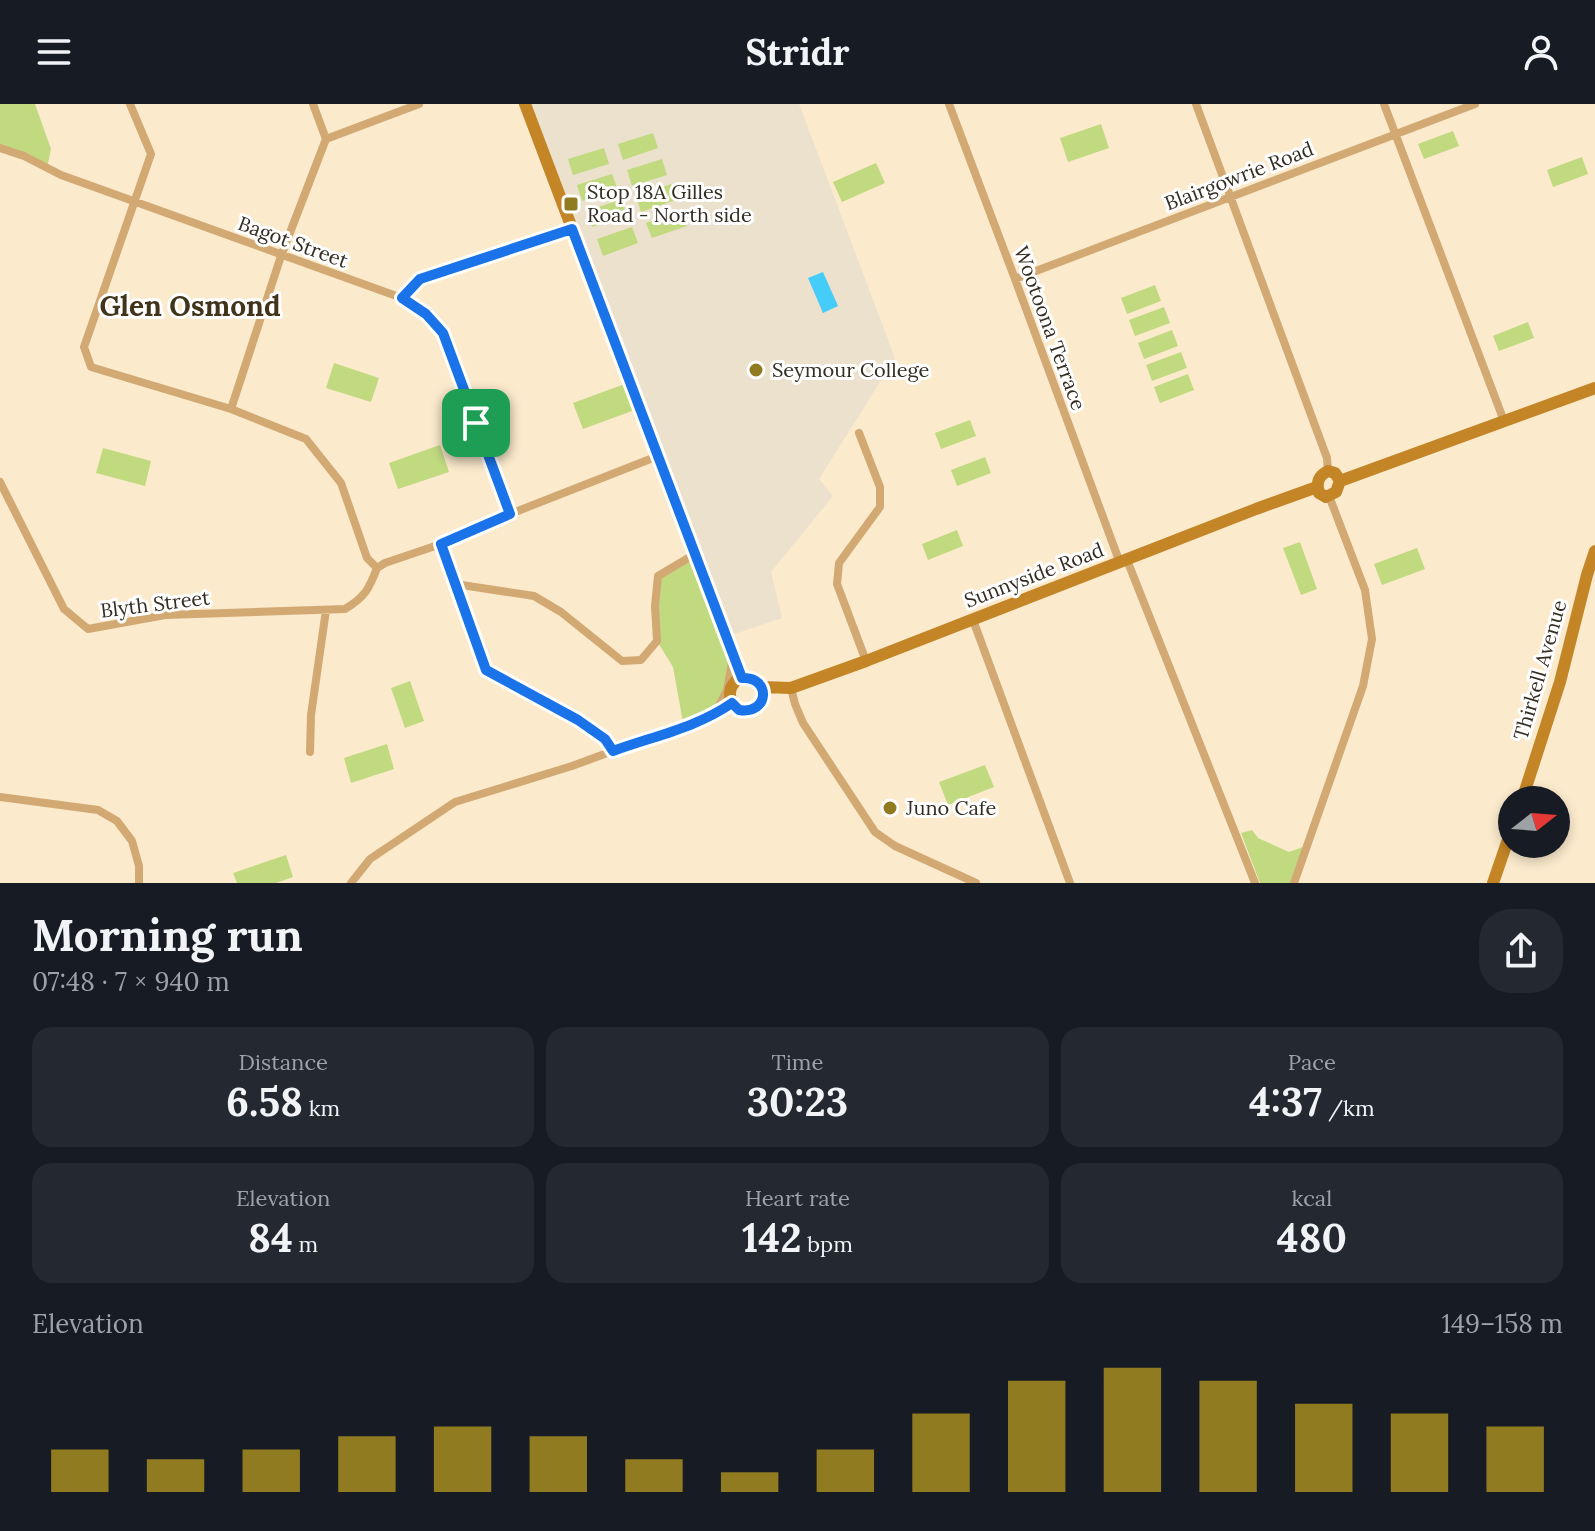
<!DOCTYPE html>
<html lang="en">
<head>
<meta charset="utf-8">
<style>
	body { margin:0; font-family:Lora,serif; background:#242831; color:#f1f3f6; height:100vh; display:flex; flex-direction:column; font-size:30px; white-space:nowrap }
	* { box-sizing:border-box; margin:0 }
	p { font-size:26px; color:#9ea1a6 }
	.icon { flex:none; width:44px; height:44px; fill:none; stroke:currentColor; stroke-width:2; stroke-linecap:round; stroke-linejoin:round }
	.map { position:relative; height:779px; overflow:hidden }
	.side { display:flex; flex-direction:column; background:#171b24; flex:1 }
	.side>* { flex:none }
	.needle { width:52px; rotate:73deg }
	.tools { position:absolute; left:1498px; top:682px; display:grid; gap:16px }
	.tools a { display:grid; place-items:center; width:72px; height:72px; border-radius:50%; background:#171b24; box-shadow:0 4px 12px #0003; font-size:40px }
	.pin { position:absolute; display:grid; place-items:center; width:68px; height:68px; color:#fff; margin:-34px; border-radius:16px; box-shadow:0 4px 12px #0006 }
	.round { display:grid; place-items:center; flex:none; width:84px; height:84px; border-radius:32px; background:#242831 }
	.headline { display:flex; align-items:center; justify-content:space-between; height:136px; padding:0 32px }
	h1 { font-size:44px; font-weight:700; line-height:60px }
	.metrics { display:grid; grid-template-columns:repeat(3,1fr); gap:12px; height:136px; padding:8px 32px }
	.metrics div { display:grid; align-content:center; border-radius:20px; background:#242831; text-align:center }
	.metrics b { font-size:40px; font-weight:700 }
	.metrics small { font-size:22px; font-weight:400 }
	.metrics p { font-size:22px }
	.chart { height:224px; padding:16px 32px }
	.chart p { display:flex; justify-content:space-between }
	.chart svg { width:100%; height:144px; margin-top:8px; stroke:#917b21; stroke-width:6 }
	header { display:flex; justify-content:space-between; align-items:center; height:104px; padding:0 32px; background:#171b24; font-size:36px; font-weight:700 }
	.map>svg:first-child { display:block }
	.education { fill:#ebe1cc }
	.green { fill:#c1da80 }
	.water { fill:#46ccf9 }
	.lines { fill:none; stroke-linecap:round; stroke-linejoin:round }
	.street { stroke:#d2a873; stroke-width:8 }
	.secondary { stroke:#c38526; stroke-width:12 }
	.route-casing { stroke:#fff; stroke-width:16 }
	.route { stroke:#1a73e8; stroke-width:10 }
	.poi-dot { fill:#917b21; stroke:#fff; stroke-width:3 }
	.labels { text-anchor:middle; stroke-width:6; stroke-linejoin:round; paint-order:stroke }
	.street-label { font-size:20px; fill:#342d22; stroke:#fff }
	.poi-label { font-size:20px; fill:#342d22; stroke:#fff; text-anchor:start }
	.district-label { font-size:28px; font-weight:bold; fill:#42341b; stroke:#fff }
</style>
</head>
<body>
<header><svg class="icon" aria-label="menu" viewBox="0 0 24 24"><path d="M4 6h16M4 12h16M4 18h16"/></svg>Stridr<svg class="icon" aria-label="person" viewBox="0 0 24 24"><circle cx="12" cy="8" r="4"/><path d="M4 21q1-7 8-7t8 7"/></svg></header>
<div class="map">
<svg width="1595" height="779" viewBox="0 0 1595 779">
	<rect width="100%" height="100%" fill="#fbeacc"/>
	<!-- education -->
	<path class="education" d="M525,0H799L895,254L819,375L833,392L771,468L782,514L726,533Z"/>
	<!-- green -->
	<path class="green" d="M0,0H35L51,45L47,64L0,44Z
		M1101,20L1109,44L1068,58L1060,34Z
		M1453,27L1459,42L1424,55L1418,40Z
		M653,29L658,44L623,56L618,40Z
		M604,44L609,60L573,71L568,55Z
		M1582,53L1588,70L1553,83L1547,66Z
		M662,55L667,71L632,82L627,66Z
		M876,59L885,79L842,98L833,78Z
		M612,70L618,86L582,97L577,81Z
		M671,80L676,96L641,108L636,92Z
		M622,95L627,112L592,123L587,107Z
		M681,106L687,122L652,134L646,119Z
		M632,123L638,139L603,152L597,135Z
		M1155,181L1161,197L1127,210L1121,194Z
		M1164,203L1170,219L1135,232L1129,216Z
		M1528,218L1534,234L1499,247L1493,232Z
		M1172,226L1178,242L1144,255L1138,239Z
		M1181,248L1187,264L1152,277L1146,261Z
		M334,259L379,274L371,298L326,284Z
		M1188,270L1194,286L1160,299L1154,283Z
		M630,278L640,304L583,325L573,299Z
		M970,316L976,332L941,345L935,329Z
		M440,341L449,368L398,385L389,359Z
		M103,344L151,357L145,382L96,369Z
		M985,353L991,369L957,382L951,366Z
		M957,426L963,442L928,456L922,440Z
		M1300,438L1317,485L1301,491L1283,444Z
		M1417,444L1425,465L1382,481L1374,460Z
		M695,450L742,574C731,580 728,588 732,599L684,624L673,563L657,537L658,472Z
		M410,577L424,617L405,624L391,584Z
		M387,640L394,665L351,679L344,654Z
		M985,661L994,683L948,701L939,678Z
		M1252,726L1258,734L1289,748L1303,743L1290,779H1260L1241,729Z
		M286,751L293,773L276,779H237L233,769Z"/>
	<!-- water -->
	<path class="water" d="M823,168L838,202L823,209L808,174Z"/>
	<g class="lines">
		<!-- street -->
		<path class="street" d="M130,0L151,50L84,243L91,263L231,305L306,335L341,379L367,454L377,464
			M949,0L1015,175L1120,459
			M1196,0L1327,354L1328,367
			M1384,0L1504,317
			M326,35L419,0
			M0,44L24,52L61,71L402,194L420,175L572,125
			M1015,175L1475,0
			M402,194L426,210L443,229L510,410
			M231,305L281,152L326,35L313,0
			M859,329L880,383V403L839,459L837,480L866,557
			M0,378L64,505L88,525L165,511L345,505C365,493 369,485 377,464
			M441,440L486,566L578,616L605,635L613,647
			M1127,456L1255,779
			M377,464L385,459L441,440L510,410L658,352
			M455,480L534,492L561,508L622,557L641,556L657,537L655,502L658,472L695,450
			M973,516L1070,779
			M791,584L795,600L803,619L875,728L895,742L976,779
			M714,611L727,586L733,553
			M310,648L311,611L326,506
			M0,693L98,706L117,717L132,737L139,762V779
			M351,779L370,755L455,698L572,662L637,638L695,621L714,612L732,599
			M1294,779L1363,582L1372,535L1365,486L1329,392"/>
		<!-- secondary -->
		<path class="secondary" d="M525,0L742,574
			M1328,367L1335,369L1340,377L1336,388L1326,393L1319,389C1316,379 1318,372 1328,367Z
			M1340,377L1595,284
			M730 590a17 17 0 1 1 34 0a17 17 0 1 1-34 0Z
			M762,583L791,584L866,557L1256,405L1317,383
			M1522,696L1560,578L1587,471L1595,447
			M1493,779L1512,724"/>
	</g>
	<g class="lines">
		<defs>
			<path id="route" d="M572,125L742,574C771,572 770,611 739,606L732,599C696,624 654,632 613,647L605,635L578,616L486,566L441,440L510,410L443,229L426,210L402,194L420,175Z"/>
		</defs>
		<!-- route casing -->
		<use href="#route" class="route-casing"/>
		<!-- route -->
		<use href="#route" class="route"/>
	</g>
	<!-- markers -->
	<g class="poi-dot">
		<rect x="563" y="92" width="16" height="16" rx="4"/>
		<circle cx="756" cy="266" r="8"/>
		<circle cx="890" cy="704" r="8"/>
	</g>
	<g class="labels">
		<!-- street labels -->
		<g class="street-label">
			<text transform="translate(1239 72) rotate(-21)" y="7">Blairgowrie Road</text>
			<text transform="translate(293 138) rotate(20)" y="7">Bagot Street</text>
			<text transform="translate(1050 224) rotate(70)" y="7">Wootoona Terrace</text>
			<text transform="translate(1034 471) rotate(-21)" y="7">Sunnyside Road</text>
			<text transform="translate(155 500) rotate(-7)" y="7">Blyth Street</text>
			<text transform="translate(1540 566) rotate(-74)" y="7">Thirkell Avenue</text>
		</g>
		<!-- poi labels -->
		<g class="poi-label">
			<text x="587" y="95">Stop 18A Gilles<tspan x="587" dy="23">Road - North side</tspan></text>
			<text x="772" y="273">Seymour College</text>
			<text x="906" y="711">Juno Cafe</text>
		</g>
		<!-- district labels -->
		<g class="district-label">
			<text x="190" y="212">Glen Osmond</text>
		</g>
	</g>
</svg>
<div class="tools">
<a><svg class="needle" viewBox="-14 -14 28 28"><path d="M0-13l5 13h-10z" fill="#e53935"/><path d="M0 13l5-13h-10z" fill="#9ea1a6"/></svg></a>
</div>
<div class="pin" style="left:476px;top:319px;background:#1e9e55"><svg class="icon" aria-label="arrive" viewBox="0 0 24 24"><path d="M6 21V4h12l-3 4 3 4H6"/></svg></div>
</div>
<section class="side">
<div class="headline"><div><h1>Morning run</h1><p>07:48 · 7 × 940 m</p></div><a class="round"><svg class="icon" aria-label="share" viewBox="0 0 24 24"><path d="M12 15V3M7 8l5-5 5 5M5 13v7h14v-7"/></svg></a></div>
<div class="metrics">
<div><p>Distance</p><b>6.58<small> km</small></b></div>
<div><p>Time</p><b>30:23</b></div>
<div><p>Pace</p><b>4:37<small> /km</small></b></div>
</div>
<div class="metrics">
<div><p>Elevation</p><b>84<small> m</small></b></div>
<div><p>Heart rate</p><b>142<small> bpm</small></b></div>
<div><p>kcal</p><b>480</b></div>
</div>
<div class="chart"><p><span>Elevation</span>149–158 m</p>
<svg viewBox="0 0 160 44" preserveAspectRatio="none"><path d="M5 44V31M15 44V34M25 44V31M35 44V27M45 44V24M55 44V27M65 44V34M75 44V38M85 44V31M95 44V20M105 44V10M115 44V6M125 44V10M135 44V17M145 44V20M155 44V24"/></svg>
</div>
</section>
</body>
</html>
